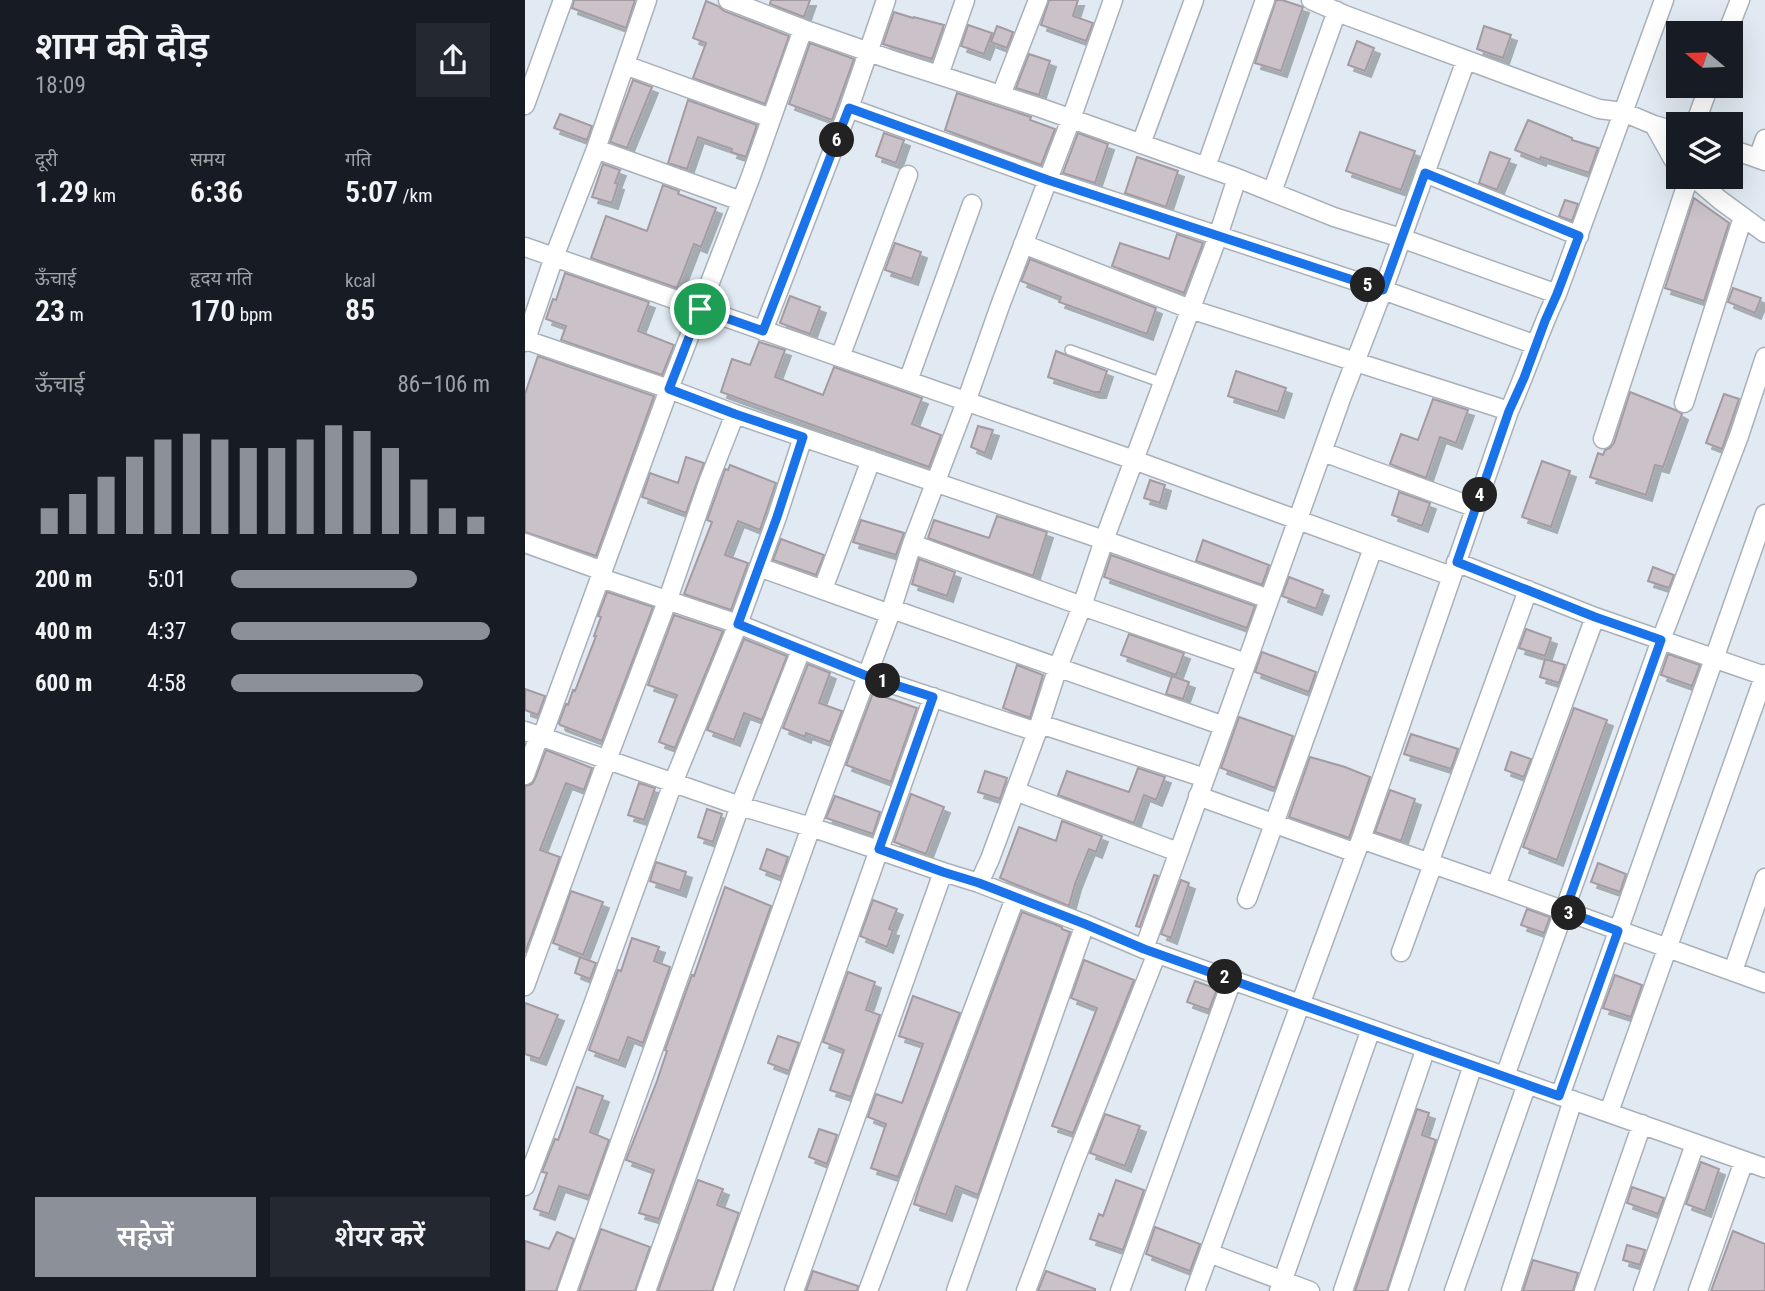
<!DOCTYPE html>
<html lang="hi">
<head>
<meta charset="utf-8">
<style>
	body { margin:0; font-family:"Roboto Condensed","Noto Sans Devanagari",sans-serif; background:#242831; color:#f1f3f6; height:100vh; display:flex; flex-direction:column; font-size:26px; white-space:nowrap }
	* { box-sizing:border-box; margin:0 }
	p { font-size:23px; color:#9ea1a6 }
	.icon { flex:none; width:38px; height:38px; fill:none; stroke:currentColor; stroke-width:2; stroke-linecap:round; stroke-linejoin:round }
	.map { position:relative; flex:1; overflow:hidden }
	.side { display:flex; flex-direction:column; background:#171b24; width:525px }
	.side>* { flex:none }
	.needle { width:46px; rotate:289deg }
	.buttons { position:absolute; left:1141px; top:21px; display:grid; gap:14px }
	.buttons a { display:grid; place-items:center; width:77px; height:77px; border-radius:0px; background:#171b24; box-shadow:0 7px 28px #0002; font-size:35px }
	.pin { position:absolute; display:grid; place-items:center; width:60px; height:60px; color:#fff; margin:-30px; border:4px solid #fff; border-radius:50%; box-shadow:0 2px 7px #0007 }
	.km { position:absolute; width:35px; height:35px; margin:-18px; border-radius:50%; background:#222; color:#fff; font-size:19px; line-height:35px; text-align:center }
	.round { display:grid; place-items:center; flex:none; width:74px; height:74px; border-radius:0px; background:#242831 }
	.head { display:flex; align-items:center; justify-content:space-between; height:119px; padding:0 35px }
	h1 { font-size:38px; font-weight:600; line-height:52px }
	.metrics { display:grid; grid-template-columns:repeat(3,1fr); gap:10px; height:119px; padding:7px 35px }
	.metrics div { display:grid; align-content:center }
	.metrics b { font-size:30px; font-weight:600 }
	.metrics small { font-size:19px; font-weight:400 }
	.metrics p { font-size:19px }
	.chart { height:196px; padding:14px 35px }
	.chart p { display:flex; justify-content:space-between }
	.chart svg { width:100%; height:126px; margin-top:7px; stroke:#8c9099; stroke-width:6 }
	.button { display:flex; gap:14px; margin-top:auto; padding:14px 35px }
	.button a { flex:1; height:80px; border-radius:0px; background:#8c9099; color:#fff; font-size:28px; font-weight:600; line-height:80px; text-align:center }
	.button a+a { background:#242831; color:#f1f3f6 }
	ul { padding:0 35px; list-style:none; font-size:23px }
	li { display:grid; grid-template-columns:112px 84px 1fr; align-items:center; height:52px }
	li i { height:18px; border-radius:9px; background:#8c9099 }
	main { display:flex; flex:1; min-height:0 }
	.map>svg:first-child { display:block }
	.building { fill:#cac1c9; stroke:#a49aa2; stroke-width:2; filter:url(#shadow) }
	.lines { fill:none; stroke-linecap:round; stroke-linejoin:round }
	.service-casing { stroke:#a8b1b9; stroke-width:12 }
	.minor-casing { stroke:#a8b1b9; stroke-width:21 }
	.service { stroke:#fff; stroke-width:9 }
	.minor { stroke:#fff; stroke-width:18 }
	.route-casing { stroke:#fff; stroke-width:14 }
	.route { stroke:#1a73e8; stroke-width:9 }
</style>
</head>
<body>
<main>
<section class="side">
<div class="head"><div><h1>शाम की दौड़</h1><p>18:09</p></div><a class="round"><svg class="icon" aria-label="share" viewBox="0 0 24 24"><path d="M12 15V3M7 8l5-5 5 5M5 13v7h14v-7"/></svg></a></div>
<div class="metrics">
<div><p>दूरी</p><b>1.29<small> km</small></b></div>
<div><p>समय</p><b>6:36</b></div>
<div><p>गति</p><b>5:07<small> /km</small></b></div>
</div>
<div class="metrics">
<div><p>ऊँचाई</p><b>23<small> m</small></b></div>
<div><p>हृदय गति</p><b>170<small> bpm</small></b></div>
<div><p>kcal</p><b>85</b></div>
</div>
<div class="chart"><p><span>ऊँचाई</span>86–106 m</p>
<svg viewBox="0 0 160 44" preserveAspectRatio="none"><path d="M5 44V35M15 44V30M25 44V24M35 44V17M45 44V11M55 44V9M65 44V11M75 44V14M85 44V14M95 44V11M105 44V6M115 44V8M125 44V14M135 44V25M145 44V35M155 44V38"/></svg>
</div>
<ul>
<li><b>200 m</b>5:01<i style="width:72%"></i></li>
<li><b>400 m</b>4:37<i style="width:100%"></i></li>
<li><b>600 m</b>4:58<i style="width:74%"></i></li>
</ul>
<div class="button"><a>सहेजें</a><a>शेयर करें</a></div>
</section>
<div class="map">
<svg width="1240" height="1291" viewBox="0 0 1240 1291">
	<defs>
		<filter id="shadow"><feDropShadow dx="6" dy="6" stdDeviation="0" flood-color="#0004"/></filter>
	</defs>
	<rect width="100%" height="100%" fill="#e1eaf2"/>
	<!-- building -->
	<path class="building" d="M49,0H110L101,28L47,8Z
		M246,0H285L279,17L245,4Z
		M524,0H553L548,16L568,23L561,41L516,25Z
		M751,0H757L778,7L756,71L730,63Z
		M181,1L193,6L199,11L264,36L240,104L168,78L181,43L168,38Z
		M369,12L388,18L389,17L419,25L407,59L358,44Z
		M443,25L467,33L459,54L436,46Z
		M472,26L488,32L482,48L466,42Z
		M959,26L986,35L978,58L952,49Z
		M832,41L849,48L840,71L823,65Z
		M285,43L329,59L307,120L264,104Z
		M504,54L525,61L514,95L491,88Z
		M108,80L127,87L102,148L85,142Z
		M432,93L506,117L505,120L530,129L516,165L420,130Z
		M163,100L232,125L221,157L206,152L207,149L173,137L162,169L143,163Z
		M35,114L67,126L62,140L29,128Z
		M1003,120L1047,138V140L1073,148L1064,173L1016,157L1015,160L990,150Z
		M835,132L890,151L876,190L821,171Z
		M359,133L379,140L371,163L351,156Z
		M553,133L583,144L570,183L538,173Z
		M965,152L985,159L972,190L954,183Z
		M612,157L653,171L641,207L600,193Z
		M78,164L95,170L90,183L93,184L87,203L67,197Z
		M138,185L154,191L153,194L191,208L176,247L169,244L152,288L66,258L81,216L122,231Z
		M1169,198L1204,223L1179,301L1140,288Z
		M1040,200L1053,204L1047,221L1034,216Z
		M652,234L678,243L659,293L587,266L595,243L644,259Z
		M370,243L396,252L387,279L360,270Z
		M505,259L631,308L622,334L534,302L536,297L496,281Z
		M40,273L124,302L113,331L149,345L137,375L36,340L41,326L21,319L28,299L31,300Z
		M1208,288L1236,298L1230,313L1203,302Z
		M265,296L295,307L285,334L255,323Z
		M234,342L260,350L250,377L298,395L309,367L397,398L387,424L416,435L404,467L196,392L207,359L225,365Z
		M531,351L582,371L575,392H569L523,377Z
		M13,356L129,396L71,556L0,532V394Z
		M711,371L761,388L753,412L703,396Z
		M1105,392L1150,410L1157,414L1138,467L1130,465L1121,495L1065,477L1073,453L1078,455L1080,450L1085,448L1089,443Z
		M1199,394L1214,399L1197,449L1181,443Z
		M908,399L943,410L931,443L915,437L901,478L865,464L876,434L893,440Z
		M453,426L468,430L460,453L446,447Z
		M161,457L179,463L161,513L117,497L125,473L153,483Z
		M1017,461L1045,471L1026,527L997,517Z
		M205,465L251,483L235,530L213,521L200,555L223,563L206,610L159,594L187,522L182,520L195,484L200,469L203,470Z
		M625,480L640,485L635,503L619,498Z
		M874,492L905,503L897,526L867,515Z
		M472,516L522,532L508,576L403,538L409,520L464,538Z
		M336,520L379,533L371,555L328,542Z
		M256,539L299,555L291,575L248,560Z
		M678,540L744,565L737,585L671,561Z
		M586,555L730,606L722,628L579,577Z
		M394,559L430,572L422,596L387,584Z
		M1128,567L1149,575L1144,588L1123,581Z
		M764,577L798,590L791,609L757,596Z
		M82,592L128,607L77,741L35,725L34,723L41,704L43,705L48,690L50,691L71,636H69L76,617L73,616Z
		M149,615L198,631L150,748L134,742L152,695L123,685Z
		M1001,629L1026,638L1020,656L994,648Z
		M604,634L659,653L651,675L596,655Z
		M219,639L262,656L237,720L219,713L209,740L182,730Z
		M737,652L791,672L784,692L730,672Z
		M1143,654L1175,665L1167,686L1136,675Z
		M1020,659L1040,665L1034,683L1015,677Z
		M283,664L305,673L294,703L317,711L305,742L281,733L280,737L258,728Z
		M492,665L518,675L505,718L478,708Z
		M647,676L664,682L658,699L641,694Z
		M0,689L20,696L13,715L0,710Z
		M348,693L392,708L366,782L321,765Z
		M1049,708L1082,720L1032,860L998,847Z
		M714,717L768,736L750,788L696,768Z
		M886,734L933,749L926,769L879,754Z
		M21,750L67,768L59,790L41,783L15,850L35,857L0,953V786L7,784L10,779Z
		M986,752L1006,759L999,777L980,770Z
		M785,757L820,767L845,777L824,838L764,817Z
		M613,768L640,777L631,800L619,795L609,823L533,795L542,771L604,792Z
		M460,771L482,778L475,799L453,792Z
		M114,783L130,788L119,820L103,815Z
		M865,790L890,799L876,841L850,832Z
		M386,794L419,807L401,854L369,842Z
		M310,796L355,812L348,834L301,818Z
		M182,809L197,814L188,842L173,837Z
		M537,821L577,836L571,852L564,849L550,884L544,906L475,878L494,827L531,841Z
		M242,849L263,857L256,877L235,869Z
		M131,862L161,872L155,891L125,881Z
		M1073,863L1101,874L1095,892L1066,882Z
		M629,875L633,876L615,927L611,926Z
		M656,880L664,883L646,938L636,934Z
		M200,887L246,906L134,1219L114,1213L129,1170L101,1160L132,1081L142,1051L140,1050L167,975L169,976Z
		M46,891L78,902L58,955L28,943Z
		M348,900L372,909L364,929L368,930L362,947L335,936Z
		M1002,909L1025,917L1019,933L996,925Z
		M497,912L537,927V929L545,932L453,1195L431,1186L421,1215L389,1204L395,1185Z
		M107,938L134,947L129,961L145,967L118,1043L103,1037L94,1061L64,1050L93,970L96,971Z
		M55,957L71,963L65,979L50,973Z
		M559,960L609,980L548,1133L527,1126L572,1008L546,998Z
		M323,972L350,982L341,1010L355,1015L326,1097L305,1090L319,1050L298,1042Z
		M1090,975L1117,985L1106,1017L1078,1008Z
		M670,981L692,989L684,1010L662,1002Z
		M388,996L435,1013L373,1177L346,1168L361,1124L343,1117L351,1094L377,1103L398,1044L374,1036Z
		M0,1003L33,1015L15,1059L0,1054Z
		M253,1036L274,1043L264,1071L243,1063Z
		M52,1087L78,1096L65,1132L84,1140L64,1196L34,1186L24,1214L9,1209L22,1173L17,1172L30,1139L33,1140L39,1124Z
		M892,1109L904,1113L897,1135L911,1140L862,1291H830Z
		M580,1114L615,1126L600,1166L565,1153Z
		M294,1129L312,1135L302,1164L284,1157Z
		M1176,1162L1194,1169L1180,1211L1161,1204Z
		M173,1180L198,1189L192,1205L214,1213L187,1291H133Z
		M591,1180L619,1190L598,1250L565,1239L574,1214L578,1216Z
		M1107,1187L1139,1198L1133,1214L1102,1203Z
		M630,1227L675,1244L665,1271L621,1254Z
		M76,1229L125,1247L110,1291H54Z
		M1208,1231L1240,1244V1291H1186Z
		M32,1232L49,1239L31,1291H0V1241L24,1249Z
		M1102,1245L1120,1250L1115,1265L1098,1260Z
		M1008,1260L1053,1273L1048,1291H998Z
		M288,1271L333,1286L332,1291H281Z
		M521,1271L570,1289V1291H513Z"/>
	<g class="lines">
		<defs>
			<path id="service" d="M545,350L638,383"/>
			<path id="minor" d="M203,0L278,29L367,60L516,108L712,178L809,217L876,238L1032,294
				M786,0L820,15L1074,109L1098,112L1129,125L1153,132
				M1202,33L1215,0
				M100,65L246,118
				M414,75L440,0
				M476,95L513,0
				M0,105L38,0
				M324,108L524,180L858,290L1011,345
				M1170,124L1184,86
				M1129,125L1148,159L1153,163
				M616,144L669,0
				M71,149L216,201
				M1206,149L1240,161
				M1233,158L1240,139
				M681,167L740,0
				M900,173L1054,236
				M1168,177L1195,200L1240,233
				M747,192L812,11
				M498,244L665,309L984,411
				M0,247L609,460L926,576
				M238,331L324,108L361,0
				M1,340L144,389L210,414L579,540L693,236L712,178
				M0,342L29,257L71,149L122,0
				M315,357L383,175
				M383,381L447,204
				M1159,403L1218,217
				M1078,439L1164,177
				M798,452L951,508
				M0,543L78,571
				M387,544L557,606L721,663
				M931,562L1070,617L1240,676
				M234,567L365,614
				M76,578L213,624L343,676L512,732
				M298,589L346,460
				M367,609L699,726
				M515,724L680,778
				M0,731L215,806L286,827L418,872L454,883L560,924L619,949L1240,1168
				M17,737L144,389L226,176L278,29
				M0,775L14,736
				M490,791L653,852
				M673,796L831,853
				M836,839L971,886L1240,983
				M904,863L1003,590
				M454,883L465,859L512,732L533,667L557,606L579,540L744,599
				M971,886L1070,617
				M722,899L848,548
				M619,949L817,396L858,290L941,60
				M876,952L908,864
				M1208,971L1240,878
				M0,986L82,760L143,599L184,480L210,414
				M980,1076L1136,640L1214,436L1240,357
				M1035,1096L1240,514
				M1084,1112L1240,674
				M0,1186L68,1005L148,783L213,624L252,517L278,437
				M684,1253L785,1291
				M42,1291L215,806L276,650
				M121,1291L286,827L365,614L387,544L441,402L476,303L546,119L588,0
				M198,1291L408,697
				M269,1291L418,872
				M343,1291L490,898
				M431,1291L560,924
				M501,1291L548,1165L632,953
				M595,1291L707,980
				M670,1291L836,839L984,411C1001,373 1014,332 1032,294L1139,0
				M754,1291L846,1029
				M818,1291L901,1048
				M873,1291L948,1065
				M929,1291L1002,1084
				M986,1291L1048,1100
				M1059,1291L1117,1124
				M1118,1291L1170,1144
				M1173,1291L1219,1161"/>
		</defs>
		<!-- service casing -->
		<use href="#service" class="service-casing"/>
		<!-- minor casing -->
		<use href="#minor" class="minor-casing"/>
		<!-- service -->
		<use href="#service" class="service"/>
		<!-- minor -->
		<use href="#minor" class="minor"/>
	</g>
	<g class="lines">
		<defs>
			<path id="route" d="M324,108L523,180L858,290L900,173L1054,236L1032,294L1020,321L999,378L984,411L932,562L1070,617L1136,640L1040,911L1093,931L1034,1096L619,949L560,924L454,883L418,872L354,849L408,697L342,676L213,624L252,517L278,437L210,414L144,389L175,309L238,331Z"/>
		</defs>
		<!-- route casing -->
		<use href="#route" class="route-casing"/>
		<!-- route -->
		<use href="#route" class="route"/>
	</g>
</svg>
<div class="buttons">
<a><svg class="needle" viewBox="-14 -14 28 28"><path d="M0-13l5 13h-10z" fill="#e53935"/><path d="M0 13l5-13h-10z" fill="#9ea1a6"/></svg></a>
<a><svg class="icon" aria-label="layers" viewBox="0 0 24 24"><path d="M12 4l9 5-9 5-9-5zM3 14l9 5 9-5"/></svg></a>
</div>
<div class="pin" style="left:175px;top:309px;background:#1e9e55"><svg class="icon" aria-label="arrive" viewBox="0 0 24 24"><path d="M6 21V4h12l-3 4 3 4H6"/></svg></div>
<b class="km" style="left:358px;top:681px">1</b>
<b class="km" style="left:700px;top:977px">2</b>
<b class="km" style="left:1044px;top:913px">3</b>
<b class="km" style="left:955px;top:495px">4</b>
<b class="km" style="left:843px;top:285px">5</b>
<b class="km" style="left:312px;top:140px">6</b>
</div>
</main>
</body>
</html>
